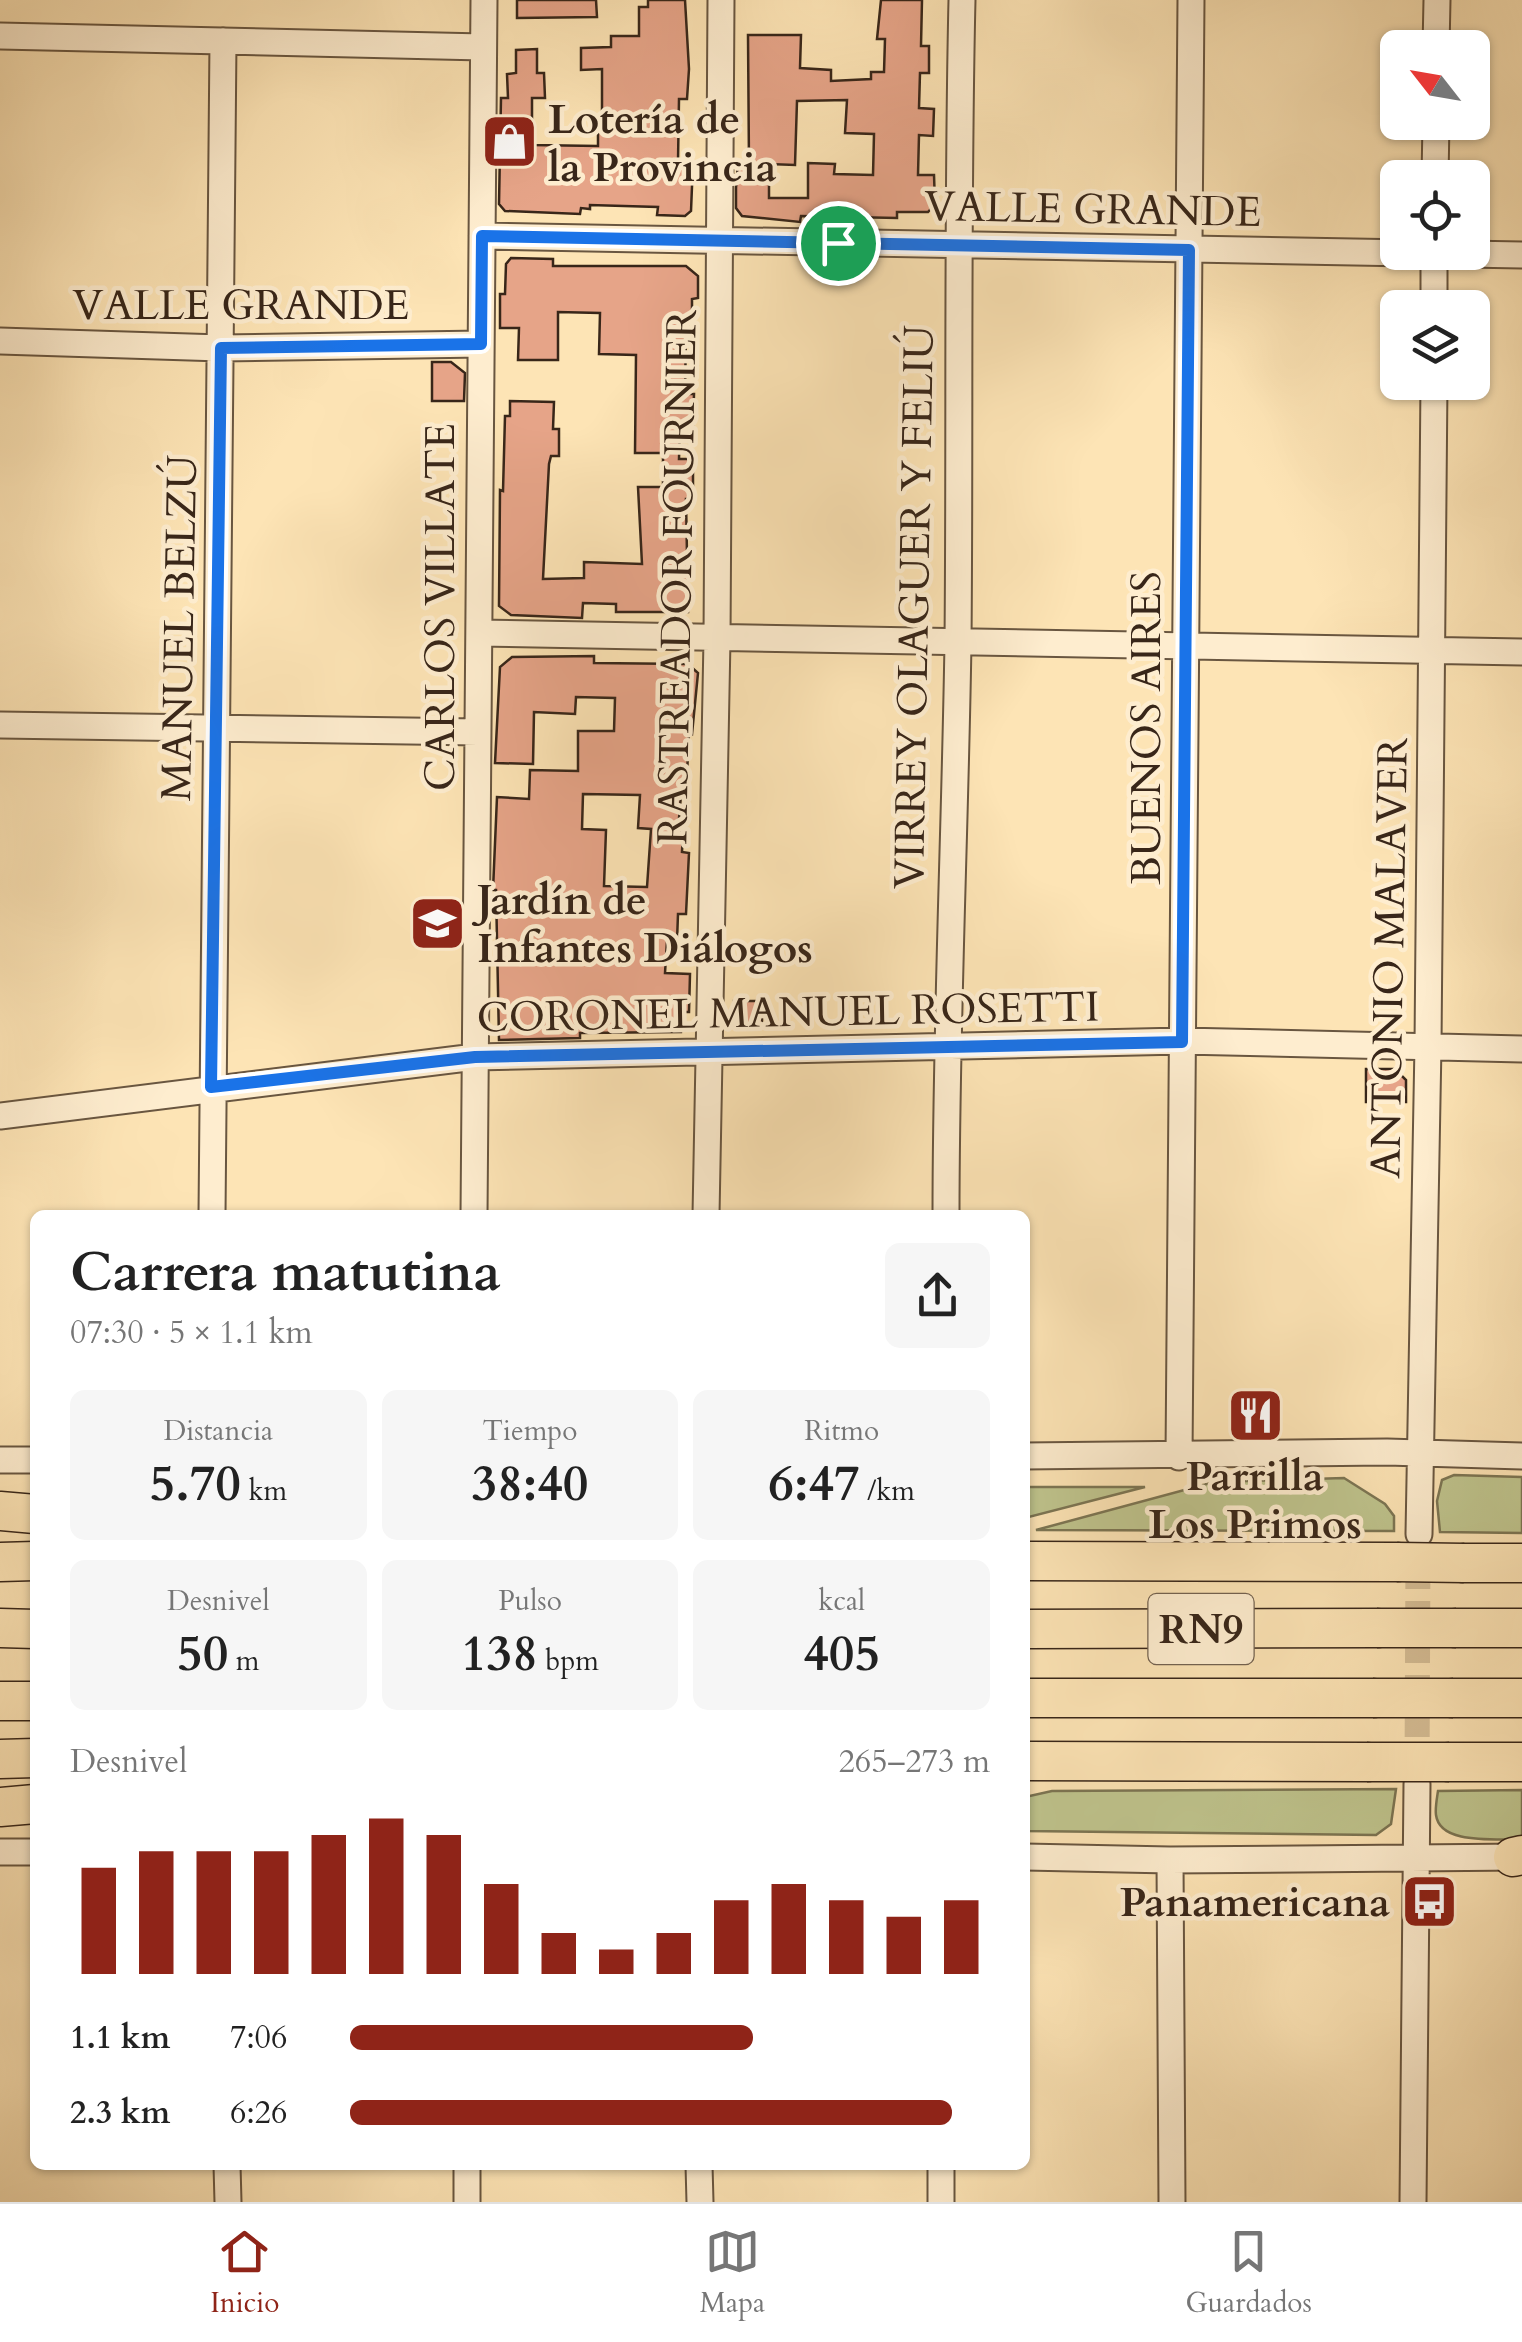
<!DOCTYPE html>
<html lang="es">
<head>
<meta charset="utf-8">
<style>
	body { margin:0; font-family:Cardo,serif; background:#f6f6f6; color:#222; height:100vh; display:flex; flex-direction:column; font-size:38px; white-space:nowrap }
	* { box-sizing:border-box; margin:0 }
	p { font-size:32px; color:#767676 }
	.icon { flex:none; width:55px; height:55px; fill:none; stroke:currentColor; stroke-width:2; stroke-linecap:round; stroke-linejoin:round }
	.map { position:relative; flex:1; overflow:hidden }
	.details { position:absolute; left:30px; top:1210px; width:1000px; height:960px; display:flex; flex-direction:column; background:#fff; border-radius:15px; box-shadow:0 2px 8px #0004 }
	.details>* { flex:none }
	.needle { width:65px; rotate:301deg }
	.tools { position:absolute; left:1380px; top:30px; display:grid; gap:20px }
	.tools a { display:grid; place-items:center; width:110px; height:110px; border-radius:15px; background:#fff; box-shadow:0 2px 8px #0004; font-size:50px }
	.pin { position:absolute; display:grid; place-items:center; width:85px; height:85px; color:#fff; margin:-42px; border:5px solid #fff; border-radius:50%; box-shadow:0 2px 10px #0007 }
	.round { display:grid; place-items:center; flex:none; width:105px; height:105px; border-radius:15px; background:#f6f6f6 }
	.overview { display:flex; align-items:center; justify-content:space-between; height:170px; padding:0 40px }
	h1 { font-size:55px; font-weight:800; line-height:75px }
	.stats { display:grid; grid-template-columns:repeat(3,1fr); gap:15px; height:170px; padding:10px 40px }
	.stats div { display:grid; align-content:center; border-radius:15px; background:#f6f6f6; text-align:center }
	.stats b { font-size:50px; font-weight:800 }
	.stats small { font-size:28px; font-weight:400 }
	.stats p { font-size:28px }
	.chart { height:280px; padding:20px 40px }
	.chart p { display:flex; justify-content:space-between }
	.chart svg { width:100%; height:180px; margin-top:10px; stroke:#8f2418; stroke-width:6 }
	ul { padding:0 40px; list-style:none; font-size:32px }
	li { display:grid; grid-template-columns:160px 120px 1fr; align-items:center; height:75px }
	li i { height:25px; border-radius:12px; background:#8f2418 }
	.tab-bar { display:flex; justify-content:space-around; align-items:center; height:140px; border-top:2px solid #e0e0e0; background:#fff; font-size:28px; color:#767676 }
	.tab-bar a { display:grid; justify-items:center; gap:5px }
	.tab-bar .active { color:#8f2418 }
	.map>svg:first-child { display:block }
	.green { fill:#bfc48d; stroke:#7c7553; stroke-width:2.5 }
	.building { fill:#e6a488; stroke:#382619; stroke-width:2.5; fill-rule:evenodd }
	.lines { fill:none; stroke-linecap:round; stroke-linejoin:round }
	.minor-tunnel { stroke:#d6be96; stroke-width:25; stroke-dasharray:25 12; stroke-linecap:butt }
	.minor-casing { stroke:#695640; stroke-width:29 }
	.highway-casing { stroke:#382619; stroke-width:41 }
	.minor { stroke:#feedcf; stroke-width:25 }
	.highway { stroke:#fde4b5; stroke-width:38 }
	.highway-bridge-casing { stroke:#382619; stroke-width:41; stroke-linecap:butt }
	.highway-bridge { stroke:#fde4b5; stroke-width:38 }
	.route-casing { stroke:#fff; stroke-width:20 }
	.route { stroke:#1a73e8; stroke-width:12 }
	.labels { text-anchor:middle; stroke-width:9; stroke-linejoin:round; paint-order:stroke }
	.shield { fill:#feedcf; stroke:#736250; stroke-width:2.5 }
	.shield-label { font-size:40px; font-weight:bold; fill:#382619 }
	.poi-label { font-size:42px; font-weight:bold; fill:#382619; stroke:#feedcf; text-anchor:start }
	.street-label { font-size:42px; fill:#382619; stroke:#feedcf }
</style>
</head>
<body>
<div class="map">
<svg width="1522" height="2202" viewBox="0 0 1522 2202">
	<rect width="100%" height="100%" fill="#fde4b5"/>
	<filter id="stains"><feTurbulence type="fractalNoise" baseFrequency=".002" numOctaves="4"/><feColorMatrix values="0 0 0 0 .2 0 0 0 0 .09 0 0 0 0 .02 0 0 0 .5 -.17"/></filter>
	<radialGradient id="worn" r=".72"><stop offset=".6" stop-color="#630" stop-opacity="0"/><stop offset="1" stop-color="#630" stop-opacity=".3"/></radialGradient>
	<!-- green -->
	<path class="green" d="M1454,1475L1522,1477V1533L1440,1532L1437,1501L1442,1480Z
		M1344,1478L1385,1504L1394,1516V1531L1036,1530L1214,1482Z
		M1025,1487H1145L1025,1518Z
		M1396,1789L1391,1824L1376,1835L1025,1831V1797L1052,1791Z
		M1522,1790V1840C1499,1838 1440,1846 1436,1815C1435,1808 1437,1798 1438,1791Z"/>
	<!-- building -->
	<path class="building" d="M517,0H596L597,17L517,18Z
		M648,0H685L689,69L687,99H679L678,162H693L691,211L685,216L657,215L658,207L590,205V209L581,208L580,214L505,211L499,204L501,98H508L507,74L516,73V50L537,49V73H544L545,98H532V145L598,146V129H602V69L581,70V48L611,47V36H639V7H648Z
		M881,0H922L921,46H929V73H920L919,108L934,109L933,136L919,135L918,175H934L935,204L928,212H897V218L801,216L800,222L742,216L736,208V188L738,164H749L748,35H801L800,68L831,70V81L871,79V72H884L885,39H877ZM847,100L845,133L874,134L873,175L834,174L835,164L808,163V198H769V164L795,165L797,101Z
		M511,258L553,259V266H686L698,276V298L692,299V330H686L685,394H694L693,426L680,425L679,459H693V499H686L688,612H616V604L583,603L582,618L511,615L499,606L500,490L503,491L505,416H510V401L554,402L553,429H559V456H551L549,464L543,579L584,578V562L642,564L638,487H663V453H635L636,355L599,354L600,313L558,312V360H518L519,328H500V294H505L506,264Z
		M432,362H451L465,373L464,401H432Z
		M594,656V663L688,664L698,673L692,734L689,733L686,795H681L678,830L683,831L682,852L689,853L686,914H678L677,941H667L665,973L690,974L689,1012H682L681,1032L580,1033V1038L499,1040L496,890H493L497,797L529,799L530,770L578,771V731H614L615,698L576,697L575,714L534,712L533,764L495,763L500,667L512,657ZM583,794L640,795L638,828L651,829L647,887L604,886L606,830L582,829Z
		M734,1001H762V1027H740L734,1021Z
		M1366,1069H1395L1406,1080V1102H1366Z"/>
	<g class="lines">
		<!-- minor-tunnel -->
		<path class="minor-tunnel" d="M1417,1774L1418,1549"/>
		<defs>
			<path id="minor" d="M0,36L483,47
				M1436,48L1437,0
				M1435,178L1436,122
				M482,236L1522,255
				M1434,308V252
				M0,341L221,348L481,344
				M479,633L1522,652
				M0,725L478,732
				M0,1116L475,1057L1182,1041L1522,1049
				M212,1215L223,41
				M474,1215L484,0
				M706,1215L717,639L721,0
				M946,1215C946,1024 955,833 958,642C960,428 957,214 962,0
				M1025,1456L1387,1452L1522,1456
				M1179,1457L1191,0
				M0,1460H35
				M1419,1534L1428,1045L1434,382
				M0,1852H35
				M1025,1857L1170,1860L1522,1857
				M1170,1860L1172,2202
				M227,2165L228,2202
				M699,2165L700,2202
				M467,2202V2165
				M941,2202V2165
				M1413,2202L1417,1784"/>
			<path id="highway" d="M0,1511L35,1514
				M1025,1561L1397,1562
				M0,1562L35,1561
				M1464,1563H1522
				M0,1628L35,1629
				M1456,1628H1522
				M1025,1629L1377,1628
				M1025,1698H1373
				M1453,1698H1522
				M0,1701H35
				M0,1759L35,1758
				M1025,1761L1367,1762
				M1449,1762H1522
				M0,1807L35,1804
				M1513,1857L1522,1855"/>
		</defs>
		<!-- minor casing -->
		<use href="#minor" class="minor-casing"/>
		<!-- highway casing -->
		<use href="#highway" class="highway-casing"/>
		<!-- minor -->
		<use href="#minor" class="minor"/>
		<!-- highway -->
		<use href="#highway" class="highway"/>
		<defs>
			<path id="highway-bridge" d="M1397,1562L1464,1563
				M1377,1628H1456
				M1373,1698H1453
				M1367,1762H1449"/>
		</defs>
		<!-- highway-bridge casing -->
		<use href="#highway-bridge" class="highway-bridge-casing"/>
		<!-- highway-bridge -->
		<use href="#highway-bridge" class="highway-bridge"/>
	</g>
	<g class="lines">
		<defs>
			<path id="route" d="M482,236L1189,250L1182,1042L475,1057L211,1087L221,348L481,344Z"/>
		</defs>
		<!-- route casing -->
		<use href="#route" class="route-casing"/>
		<!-- route -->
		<use href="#route" class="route"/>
	</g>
	<!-- icons -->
	<defs>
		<symbol id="shop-square" viewBox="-11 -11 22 22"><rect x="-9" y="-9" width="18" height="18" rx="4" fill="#8f2418" stroke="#feedcf"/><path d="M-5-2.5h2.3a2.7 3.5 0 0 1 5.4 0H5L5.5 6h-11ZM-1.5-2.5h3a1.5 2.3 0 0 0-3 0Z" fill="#fff"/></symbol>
		<symbol id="school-square" viewBox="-11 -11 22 22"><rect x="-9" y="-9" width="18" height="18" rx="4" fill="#8f2418" stroke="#feedcf"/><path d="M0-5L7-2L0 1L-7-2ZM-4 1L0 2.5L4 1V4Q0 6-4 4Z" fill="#fff"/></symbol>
		<symbol id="restaurant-square" viewBox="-11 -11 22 22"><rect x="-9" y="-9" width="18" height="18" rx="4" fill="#8f2418" stroke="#feedcf"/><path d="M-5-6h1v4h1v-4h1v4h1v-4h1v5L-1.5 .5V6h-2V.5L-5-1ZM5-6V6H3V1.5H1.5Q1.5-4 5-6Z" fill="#fff"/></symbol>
		<symbol id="bus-square" viewBox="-11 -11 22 22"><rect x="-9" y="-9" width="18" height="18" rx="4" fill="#8f2418" stroke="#feedcf"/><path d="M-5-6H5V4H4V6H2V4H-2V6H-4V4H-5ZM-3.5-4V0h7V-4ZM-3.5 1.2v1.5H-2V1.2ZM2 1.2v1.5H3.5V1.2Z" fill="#fff"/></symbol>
	</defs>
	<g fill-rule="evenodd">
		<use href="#shop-square" x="478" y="110" width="63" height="63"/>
		<use href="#school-square" x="406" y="892" width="63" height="63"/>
		<use href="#restaurant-square" x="1224" y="1384" width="63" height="63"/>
		<use href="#bus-square" x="1398" y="1870" width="63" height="63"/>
	</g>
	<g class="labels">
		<!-- shield labels -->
		<rect class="shield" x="1148.5" y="1594" width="105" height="70" rx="8"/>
		<g class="shield-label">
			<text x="1201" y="1643">RN9</text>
		</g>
		<!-- poi labels -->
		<g class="poi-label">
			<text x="548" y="133">Lotería de<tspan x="548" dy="48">la Provincia</tspan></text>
			<text x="477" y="914">Jardín de<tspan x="477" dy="48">Infantes Diálogos</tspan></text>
			<text x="1255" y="1490" text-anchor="middle">Parrilla<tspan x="1255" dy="48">Los Primos</tspan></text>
			<text x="1390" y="1916" text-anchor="end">Panamericana</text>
		</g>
		<!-- street labels -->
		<g class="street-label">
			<text transform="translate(1093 208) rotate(1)" y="15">VALLE GRANDE</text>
			<text x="241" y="319">VALLE GRANDE</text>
			<text transform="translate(676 577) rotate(-89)" y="15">RASTREADOR FOURNIER</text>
			<text transform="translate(439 607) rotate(-90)" y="15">CARLOS VILLATE</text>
			<text transform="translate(913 607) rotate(-89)" y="15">VIRREY OLAGUER Y FELIÚ</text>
			<text transform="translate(178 628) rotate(-89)" y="15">MANUEL BELZÚ</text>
			<text transform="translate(1145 728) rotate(-90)" y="15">BUENOS AIRES</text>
			<text transform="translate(1388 958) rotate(-89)" y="15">ANTONIO MALAVER</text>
			<text transform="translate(788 1011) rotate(-1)" y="15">CORONEL MANUEL ROSETTI</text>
		</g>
	</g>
	<rect width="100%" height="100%" filter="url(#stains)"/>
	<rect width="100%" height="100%" fill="url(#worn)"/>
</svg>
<div class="tools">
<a><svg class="needle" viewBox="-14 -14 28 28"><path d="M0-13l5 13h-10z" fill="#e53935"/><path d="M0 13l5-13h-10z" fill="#767676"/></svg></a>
<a><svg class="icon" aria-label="locate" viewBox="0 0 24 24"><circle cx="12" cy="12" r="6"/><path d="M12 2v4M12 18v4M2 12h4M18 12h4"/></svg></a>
<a><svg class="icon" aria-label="layers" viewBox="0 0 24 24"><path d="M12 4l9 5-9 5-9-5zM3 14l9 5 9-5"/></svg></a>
</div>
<div class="pin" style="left:838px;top:243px;background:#1e9e55"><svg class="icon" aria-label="arrive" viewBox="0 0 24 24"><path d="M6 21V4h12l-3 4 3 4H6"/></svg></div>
<section class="details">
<div class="overview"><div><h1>Carrera matutina</h1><p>07:30 · 5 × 1.1 km</p></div><a class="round"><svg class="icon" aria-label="share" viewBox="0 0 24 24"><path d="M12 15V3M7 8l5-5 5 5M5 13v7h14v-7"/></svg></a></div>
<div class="stats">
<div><p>Distancia</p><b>5.70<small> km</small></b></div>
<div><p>Tiempo</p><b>38:40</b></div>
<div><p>Ritmo</p><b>6:47<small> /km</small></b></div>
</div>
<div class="stats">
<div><p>Desnivel</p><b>50<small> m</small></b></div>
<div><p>Pulso</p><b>138<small> bpm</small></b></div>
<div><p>kcal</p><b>405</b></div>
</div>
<div class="chart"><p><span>Desnivel</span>265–273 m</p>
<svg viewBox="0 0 160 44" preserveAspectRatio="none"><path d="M5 44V18M15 44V14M25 44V14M35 44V14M45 44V10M55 44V6M65 44V10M75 44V22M85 44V34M95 44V38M105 44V34M115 44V26M125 44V22M135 44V26M145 44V30M155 44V26"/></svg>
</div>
<ul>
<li><b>1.1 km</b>7:06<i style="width:63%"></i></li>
<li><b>2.3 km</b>6:26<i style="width:94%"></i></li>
</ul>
</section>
</div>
<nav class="tab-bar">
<a class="active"><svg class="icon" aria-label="home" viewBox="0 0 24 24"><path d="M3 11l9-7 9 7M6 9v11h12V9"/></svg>Inicio</a>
<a><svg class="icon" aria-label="map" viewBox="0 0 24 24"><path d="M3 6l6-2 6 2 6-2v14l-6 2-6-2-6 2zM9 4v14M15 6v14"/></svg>Mapa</a>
<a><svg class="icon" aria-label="saved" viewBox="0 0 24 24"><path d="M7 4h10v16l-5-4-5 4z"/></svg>Guardados</a>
</nav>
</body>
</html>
